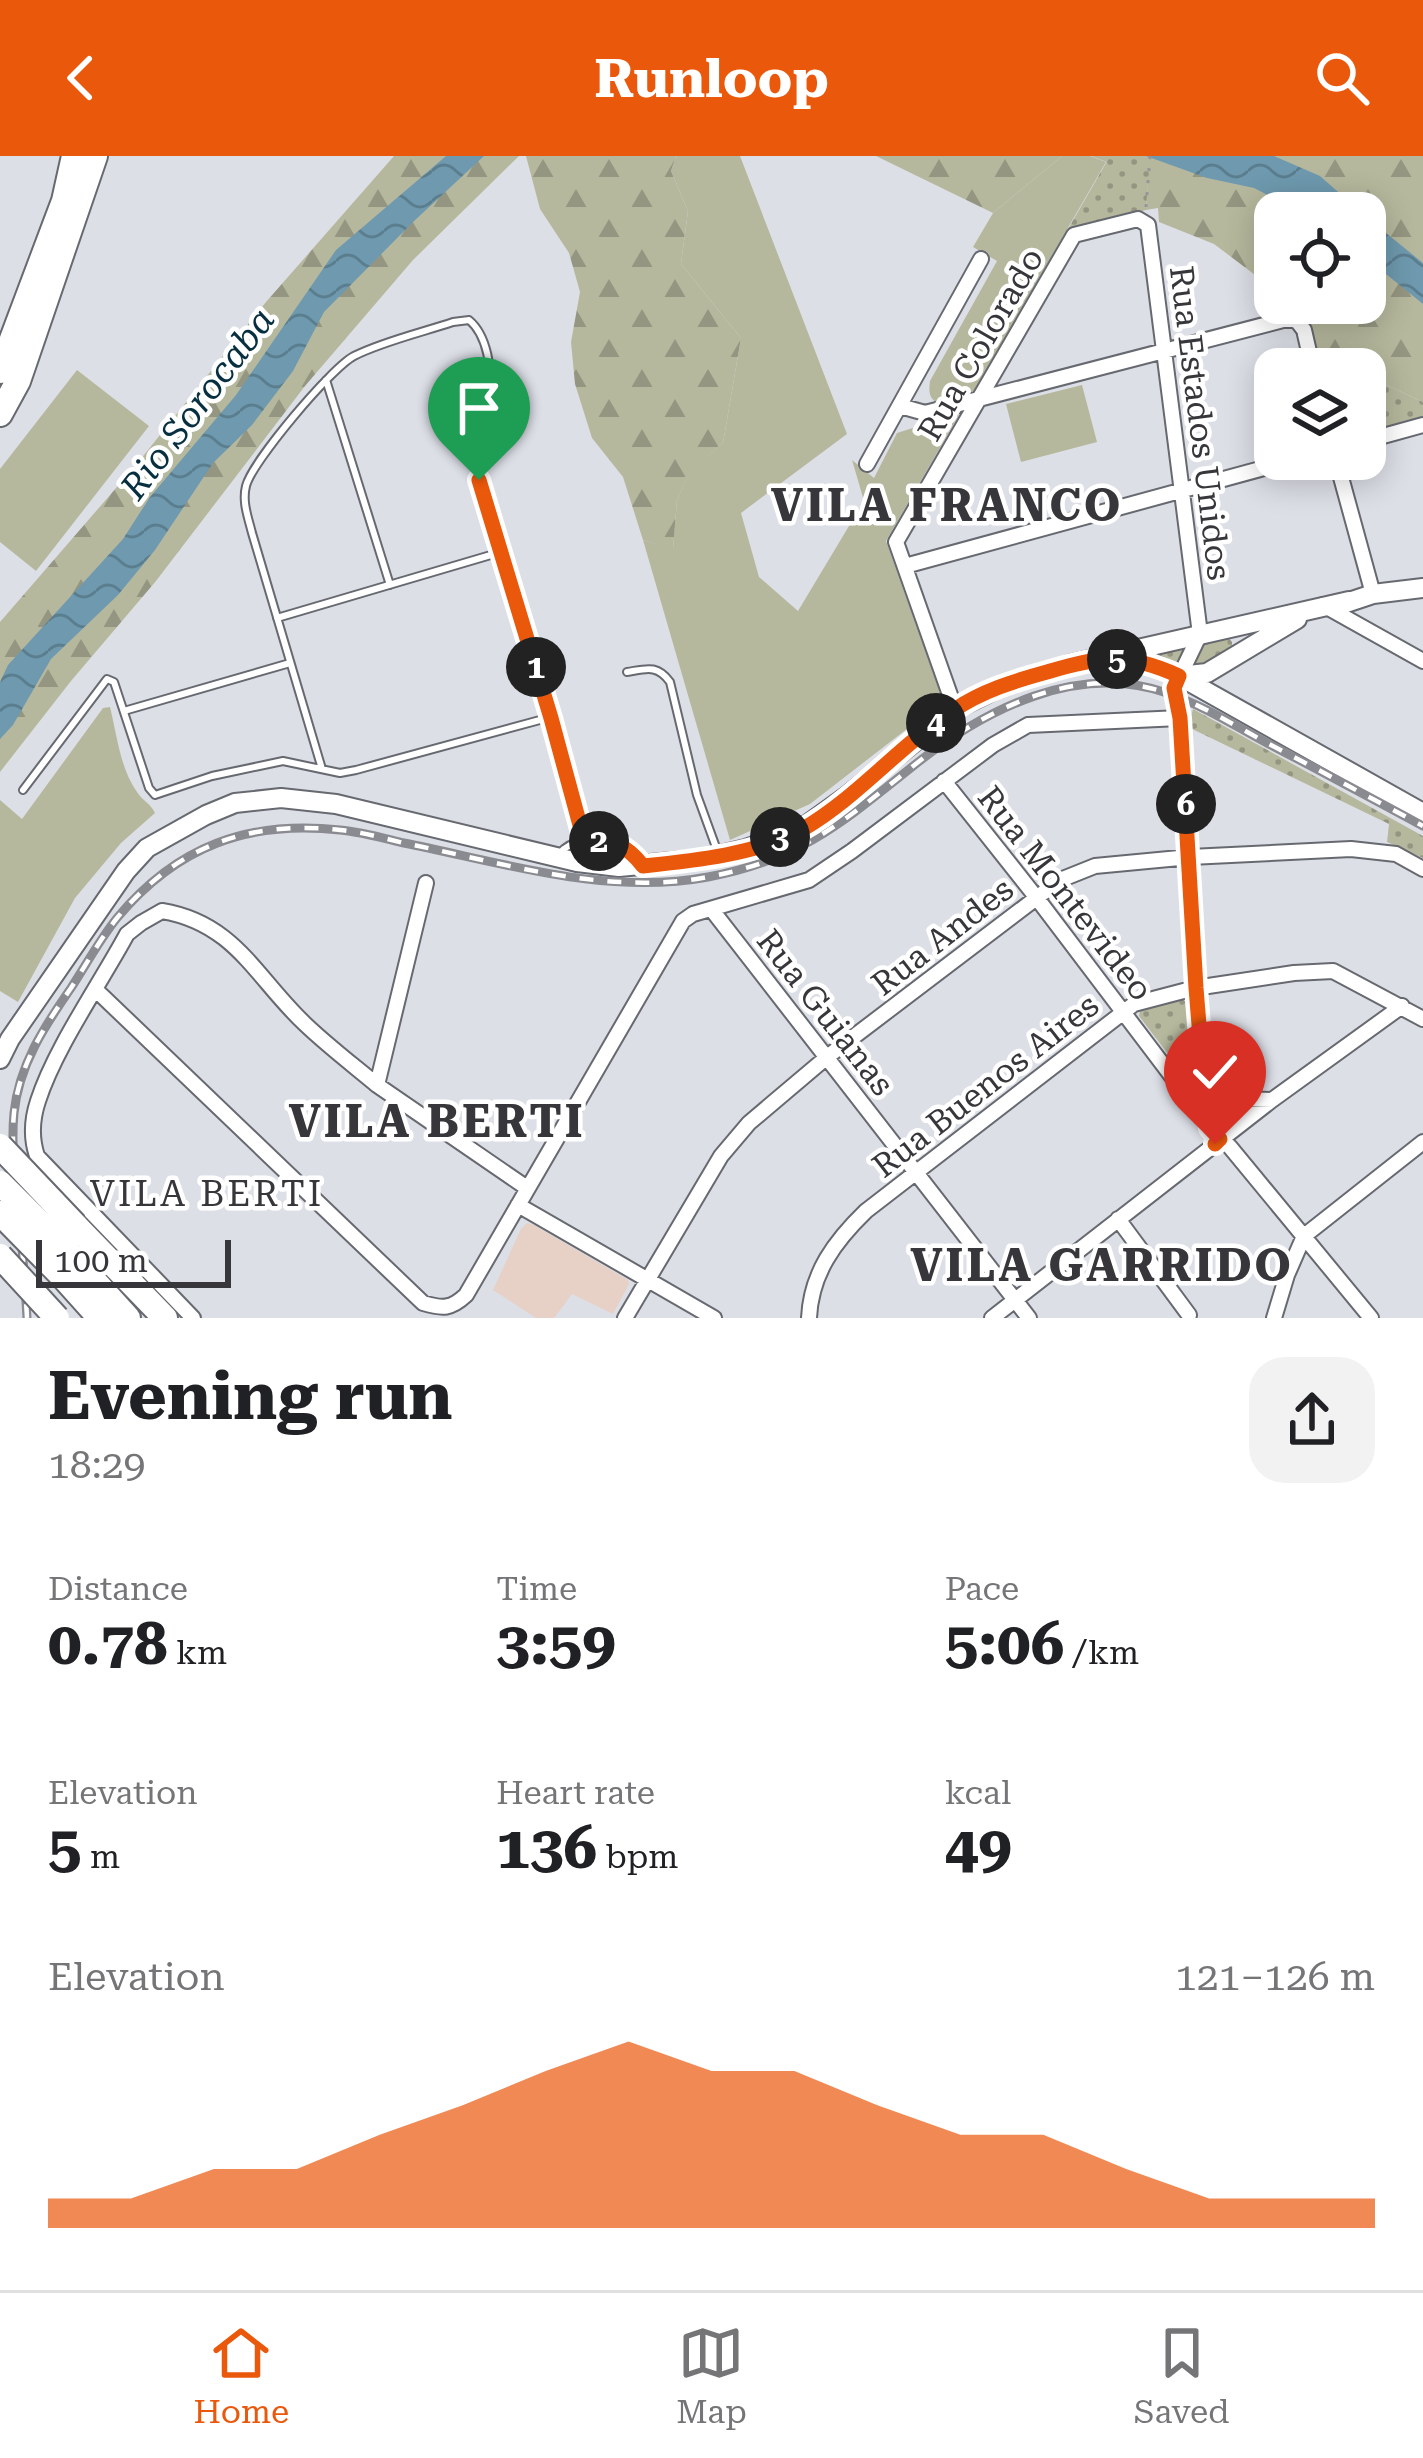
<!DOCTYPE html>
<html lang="en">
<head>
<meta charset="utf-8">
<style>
	body { margin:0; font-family:"Roboto Serif",serif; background:#f2f2f2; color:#202124; height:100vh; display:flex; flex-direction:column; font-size:45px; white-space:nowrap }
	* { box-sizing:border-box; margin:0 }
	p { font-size:39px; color:#757577 }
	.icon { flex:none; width:66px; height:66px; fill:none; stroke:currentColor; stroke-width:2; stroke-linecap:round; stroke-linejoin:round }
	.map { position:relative; height:1162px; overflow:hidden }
	.details { display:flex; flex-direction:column; background:#fff; flex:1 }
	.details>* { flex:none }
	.controls { position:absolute; left:1254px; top:36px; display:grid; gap:24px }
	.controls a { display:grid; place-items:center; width:132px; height:132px; border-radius:24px; background:#fff; box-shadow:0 6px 30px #0003; font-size:60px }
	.scale { position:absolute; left:36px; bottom:30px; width:195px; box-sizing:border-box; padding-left:12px; border:6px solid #37373b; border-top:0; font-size:33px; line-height:42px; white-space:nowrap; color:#37373b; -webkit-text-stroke:9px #fff; paint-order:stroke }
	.pin { position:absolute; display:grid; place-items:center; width:102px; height:102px; color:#fff; margin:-123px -51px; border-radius:50% 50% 50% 0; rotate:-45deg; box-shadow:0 0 12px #0007 }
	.pin .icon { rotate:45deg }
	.km { position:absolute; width:60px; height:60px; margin:-30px; border-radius:50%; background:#222; color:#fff; font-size:33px; line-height:60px; text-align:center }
	.round { display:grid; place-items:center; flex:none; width:126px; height:126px; border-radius:36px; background:#f2f2f2 }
	.overview { display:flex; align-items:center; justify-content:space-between; height:204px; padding:0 48px }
	h1 { font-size:66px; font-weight:700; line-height:90px }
	.figures { display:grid; grid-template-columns:repeat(3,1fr); gap:18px; height:204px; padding:12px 48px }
	.figures div { display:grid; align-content:center }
	.figures b { font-size:60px; font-weight:700 }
	.figures small { font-size:33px; font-weight:400 }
	.figures p { font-size:33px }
	.chart { height:336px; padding:24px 48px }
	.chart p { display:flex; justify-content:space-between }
	.chart svg { width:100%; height:216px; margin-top:12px; fill:#ea580c; opacity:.7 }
	header { display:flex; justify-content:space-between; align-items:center; height:156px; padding:0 48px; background:#ea580c; color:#fff; font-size:54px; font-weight:700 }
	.tabs { display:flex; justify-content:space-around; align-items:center; height:168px; border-top:3px solid #e0e0e0; background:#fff; font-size:33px; color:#757577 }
	.tabs a { display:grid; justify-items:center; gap:6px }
	.tabs .selected { color:#ea580c }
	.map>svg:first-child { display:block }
	.education { fill:#e7d0c5 }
	.grass { fill:#b6b89d }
	.forest { fill:url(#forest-firs) }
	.park { fill:url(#park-dots) }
	.water { fill:url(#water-waves) }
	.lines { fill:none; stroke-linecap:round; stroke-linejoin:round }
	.lane-casing { stroke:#676970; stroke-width:10 }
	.street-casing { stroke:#676970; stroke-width:18 }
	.secondary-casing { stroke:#676970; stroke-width:22 }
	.highway-casing { stroke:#676970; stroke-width:28 }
	.path { stroke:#94959c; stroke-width:3; stroke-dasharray:3 9; stroke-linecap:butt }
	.lane { stroke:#fff; stroke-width:6 }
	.street { stroke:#fff; stroke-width:14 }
	.secondary { stroke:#fff; stroke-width:18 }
	.highway { stroke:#fff; stroke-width:24 }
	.rail-casing { stroke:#8a8b91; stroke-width:9 }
	.rail { stroke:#fff; stroke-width:4.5; stroke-dasharray:14; stroke-linecap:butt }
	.highway-bridge-casing { stroke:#676970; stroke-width:28; stroke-linecap:butt }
	.highway-bridge { stroke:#fff; stroke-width:24 }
	.route-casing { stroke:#fff; stroke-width:24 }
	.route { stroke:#ea580c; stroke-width:15 }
	.labels { text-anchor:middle; stroke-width:9; stroke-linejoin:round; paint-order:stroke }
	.street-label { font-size:33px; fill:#37373b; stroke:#fff }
	.water-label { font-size:36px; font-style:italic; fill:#072f3f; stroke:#fff }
	.neighbourhood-label { font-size:36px; letter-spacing:3px; fill:#37373b; stroke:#fff }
	.district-label { font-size:45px; font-weight:bold; letter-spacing:3px; fill:#37373b; stroke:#fff }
</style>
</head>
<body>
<header><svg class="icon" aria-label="back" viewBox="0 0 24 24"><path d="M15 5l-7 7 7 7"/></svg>Runloop<svg class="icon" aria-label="search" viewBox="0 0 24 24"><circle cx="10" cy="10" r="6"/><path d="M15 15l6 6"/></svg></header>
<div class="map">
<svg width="1423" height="1162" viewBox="0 0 1423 1162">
	<defs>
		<pattern id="forest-firs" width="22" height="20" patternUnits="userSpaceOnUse" patternTransform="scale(3)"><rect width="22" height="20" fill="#b6b89d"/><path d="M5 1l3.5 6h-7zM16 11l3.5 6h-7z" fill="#959681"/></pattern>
		<pattern id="park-dots" width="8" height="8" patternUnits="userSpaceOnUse" patternTransform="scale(3)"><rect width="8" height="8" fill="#b6b89d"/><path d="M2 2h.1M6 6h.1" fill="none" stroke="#959681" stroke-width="1.8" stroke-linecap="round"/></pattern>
		<pattern id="water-waves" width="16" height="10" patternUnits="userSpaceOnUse" patternTransform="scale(3)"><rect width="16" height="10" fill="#6e99ae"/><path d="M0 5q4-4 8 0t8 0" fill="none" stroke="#5b7e8f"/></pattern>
	</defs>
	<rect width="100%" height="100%" fill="#dddfe7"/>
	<!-- education -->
	<path class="education" d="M527,1067L534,1069L628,1124L629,1128L613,1158L572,1138L554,1162H536L493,1134L521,1073Z"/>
	<!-- grass -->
	<path class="grass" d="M676,0H740L847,278L741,357L759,421L798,455L864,345L852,304L874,322L897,277L960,257L886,385L943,545L810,648L730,684L643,384L673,393L677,344L691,313L723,287L741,182L681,108L688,55L671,15Z
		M1062,0H1090L1106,6L973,236L937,247C928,241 929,234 930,225L997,105L973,91L993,57Z
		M77,214L149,270L36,415L0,386V313Z
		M1082,229L1097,286L1021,306L1006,248Z
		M110,551C117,579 120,612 137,636C143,645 150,647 155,657L121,687L75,742L18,846L0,835V644L22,663L103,552Z"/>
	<!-- forest -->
	<path class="forest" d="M394,0H519L413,104L305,230L156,425L71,525L0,616V466L136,309L266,146Z
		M526,0H676L671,15L688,55L681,108L741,182L723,287L691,314L677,344L673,394L643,384L623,321L592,282L575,228L571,186L580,136L569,97L540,53Z
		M876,0H1062L993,57Z
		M1091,0H1423V246L1365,219V213H1351L1315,196L1306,159L1291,147H1365V57H1275V134L1214,88L1159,66L1158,52L1146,54L1148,22Z"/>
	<!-- park -->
	<path class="park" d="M1110,0L1150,1L1146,54L1068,73Z
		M1365,219L1423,246V260L1365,276Z
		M1227,480L1232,486V494L1196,514L1125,498Z
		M1193,553L1423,680V702L1387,686L1389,668L1188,571Z
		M1182,843L1186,846L1191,911L1187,915H1181L1139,860L1140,855L1162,845Z"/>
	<!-- water -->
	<path class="water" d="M446,0H484L413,66L324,156L293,215L252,269L213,307L155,394L118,439L51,503L13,569L0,583V526L8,509L123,383L150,341L236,239L336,94Z
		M1146,0H1274L1320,20L1362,57H1303L1254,32L1207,22Z
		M1365,60L1423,107V148L1365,101Z"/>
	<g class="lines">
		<defs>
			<path id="lane" d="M326,224L390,429
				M277,462L501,396
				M627,516C646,513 657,508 670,526L697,639L717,694
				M124,555L290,507
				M322,613L252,377C248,361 242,346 246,330C252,306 331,212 354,200C381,186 423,176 453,166L469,164C486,178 495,216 486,237C481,250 469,256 465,270L584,684
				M23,634L107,523L114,526L149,632L155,639L212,620L283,605L340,617L356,614L551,561
				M559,698C571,683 599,679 617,686C626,690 635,699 640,707"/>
			<path id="street" d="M900,250L925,257L1287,163L1297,165L1304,174L1313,213
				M1365,285L1423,269
				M1336,303L1373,438
				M867,308L981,103
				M905,410L1297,303
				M1323,449L1423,505
				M1180,562L1195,832L1209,964
				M944,625L1036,741L1211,972L1230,991L1371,1162
				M426,727L377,929L527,1032
				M712,754L1029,1162
				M96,834L423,1147C443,1153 451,1153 466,1139L683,765L693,758L809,724L852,695L993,589L1028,569L1180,562L1174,532L1200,478L1148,69L1138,63L1074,79L896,386L955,553
				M1205,942L1272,944
				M518,1049L714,1162
				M1118,1063L1189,1159
				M193,1162L37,1000C31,982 32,963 38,945C55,892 100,828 127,778L141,767L162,755C235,767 256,822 305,868C328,890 353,909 377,929
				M625,1162L721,1000L749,967L827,901L1060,724L1095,710L1190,701L1351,693L1396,698L1423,713
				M809,1162C811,1117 835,1085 866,1055L1134,848L1195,832L1294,817L1333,815L1423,863
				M992,1162L1272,944L1402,850
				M1274,1162L1287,1119L1304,1080L1423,986"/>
			<path id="secondary" d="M1340,449L1373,438L1423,432
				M1117,503L1149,506L1179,520L1423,657
				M1179,520L1207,517L1297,463
				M0,903L10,883L126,715L147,692L206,659L235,647L281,642L336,648L577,706L619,711L704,703L746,693L800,674L846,641L955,553L1006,528L1072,508L1349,445"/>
			<path id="highway" d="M0,215L64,45L74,0
				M0,258L18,225L95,0
				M75,1069L165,1162
				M56,1083L128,1162
				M64,1122L100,1162"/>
		</defs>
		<!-- lane casing -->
		<use href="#lane" class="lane-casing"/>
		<!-- street casing -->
		<use href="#street" class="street-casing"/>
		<!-- secondary casing -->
		<use href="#secondary" class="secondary-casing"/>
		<!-- highway casing -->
		<use href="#highway" class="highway-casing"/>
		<!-- path -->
		<path class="path" d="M1146,51L1150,0"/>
		<!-- lane -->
		<use href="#lane" class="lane"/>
		<!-- street -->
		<use href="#street" class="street"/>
		<!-- secondary -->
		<use href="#secondary" class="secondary"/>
		<!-- highway -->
		<use href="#highway" class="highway"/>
		<defs>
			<path id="rail" d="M27,1162C25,1125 22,1088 18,1050C15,1020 11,988 14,957C19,909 44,871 71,832C86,809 100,783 117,762C177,690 248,664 340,674C362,676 383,682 404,687C504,707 606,740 708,721C803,703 844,665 917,607C986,553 1077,506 1167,537C1202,549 1234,569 1267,587C1319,614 1371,642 1423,670"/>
		</defs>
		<!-- rail casing -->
		<use href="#rail" class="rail-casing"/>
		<!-- rail -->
		<use href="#rail" class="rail"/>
		<defs>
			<path id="highway-bridge" d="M0,990L75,1069
				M0,1027L56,1083
				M0,1057L64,1122
				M0,1100L57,1162"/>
		</defs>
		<!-- highway-bridge casing -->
		<use href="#highway-bridge" class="highway-bridge-casing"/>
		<!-- highway-bridge -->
		<use href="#highway-bridge" class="highway-bridge"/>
	</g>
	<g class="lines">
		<defs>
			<path id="route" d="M479,324L551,562L584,684C613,686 624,686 643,710C692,705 760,698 803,673C858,641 900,589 954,554C982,535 1014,525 1047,516C1100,500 1127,496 1179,520L1174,532L1180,562L1196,832L1205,942L1210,972L1220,983L1215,988"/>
		</defs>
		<!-- route casing -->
		<use href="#route" class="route-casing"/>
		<!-- route -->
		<use href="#route" class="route"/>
	</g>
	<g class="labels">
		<!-- street labels -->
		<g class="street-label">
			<text transform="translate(980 188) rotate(-60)" y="12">Rua Colorado</text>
			<text transform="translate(1201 267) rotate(83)" y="12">Rua Estados Unidos</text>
			<text transform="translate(1066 737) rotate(52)" y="12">Rua Montevideo</text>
			<text transform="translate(942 780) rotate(-38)" y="12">Rua Andes</text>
			<text transform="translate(826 856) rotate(52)" y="12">Rua Guianas</text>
			<text transform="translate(985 929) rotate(-38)" y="12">Rua Buenos Aires</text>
		</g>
		<!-- water labels -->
		<g class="water-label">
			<text transform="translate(197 247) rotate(-53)" y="13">Rio Sorocaba</text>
		</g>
		<!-- neighbourhood labels -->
		<g class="neighbourhood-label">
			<text x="207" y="1050">VILA BERTI</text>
		</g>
		<!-- district labels -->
		<g class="district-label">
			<text x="947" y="365">VILA FRANCO</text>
			<text x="437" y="981">VILA BERTI</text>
			<text x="1102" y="1125">VILA GARRIDO</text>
		</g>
	</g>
</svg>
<div class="controls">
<a><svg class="icon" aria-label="locate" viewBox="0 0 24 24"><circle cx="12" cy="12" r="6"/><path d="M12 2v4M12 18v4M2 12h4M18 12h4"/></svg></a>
<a><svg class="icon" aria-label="layers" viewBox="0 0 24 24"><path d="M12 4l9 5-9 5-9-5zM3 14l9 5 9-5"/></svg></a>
</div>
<div class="scale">100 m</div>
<div class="pin" style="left:479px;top:324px;background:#1e9e55"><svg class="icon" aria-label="arrive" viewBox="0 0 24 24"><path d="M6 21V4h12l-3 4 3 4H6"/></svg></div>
<div class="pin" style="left:1215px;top:988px;background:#d93025"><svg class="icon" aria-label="check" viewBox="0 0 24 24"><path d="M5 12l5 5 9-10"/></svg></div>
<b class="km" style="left:536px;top:511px">1</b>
<b class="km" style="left:599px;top:685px">2</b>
<b class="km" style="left:780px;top:681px">3</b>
<b class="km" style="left:936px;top:567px">4</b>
<b class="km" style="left:1117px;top:503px">5</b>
<b class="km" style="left:1186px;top:648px">6</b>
</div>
<section class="details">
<div class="overview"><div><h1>Evening run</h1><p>18:29</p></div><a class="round"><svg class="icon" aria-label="share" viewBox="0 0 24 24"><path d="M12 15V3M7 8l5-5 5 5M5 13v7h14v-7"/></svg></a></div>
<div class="figures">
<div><p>Distance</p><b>0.78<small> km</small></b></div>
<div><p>Time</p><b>3:59</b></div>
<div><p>Pace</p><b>5:06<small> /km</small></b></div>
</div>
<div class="figures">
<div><p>Elevation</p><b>5<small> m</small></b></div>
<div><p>Heart rate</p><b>136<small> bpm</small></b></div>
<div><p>kcal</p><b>49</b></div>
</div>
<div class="chart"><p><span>Elevation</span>121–126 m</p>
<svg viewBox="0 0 160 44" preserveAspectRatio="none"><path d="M0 44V38L10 38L20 32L30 32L40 25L50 19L60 12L70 6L80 12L90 12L100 19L110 25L120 25L130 32L140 38L150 38L160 38V44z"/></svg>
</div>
</section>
<nav class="tabs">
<a class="selected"><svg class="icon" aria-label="home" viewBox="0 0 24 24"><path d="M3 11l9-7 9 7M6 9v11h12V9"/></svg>Home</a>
<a><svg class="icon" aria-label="map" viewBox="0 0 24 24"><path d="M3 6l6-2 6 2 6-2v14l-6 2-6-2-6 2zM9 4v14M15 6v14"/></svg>Map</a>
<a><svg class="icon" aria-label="saved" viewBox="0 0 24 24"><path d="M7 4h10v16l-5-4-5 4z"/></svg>Saved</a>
</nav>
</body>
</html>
